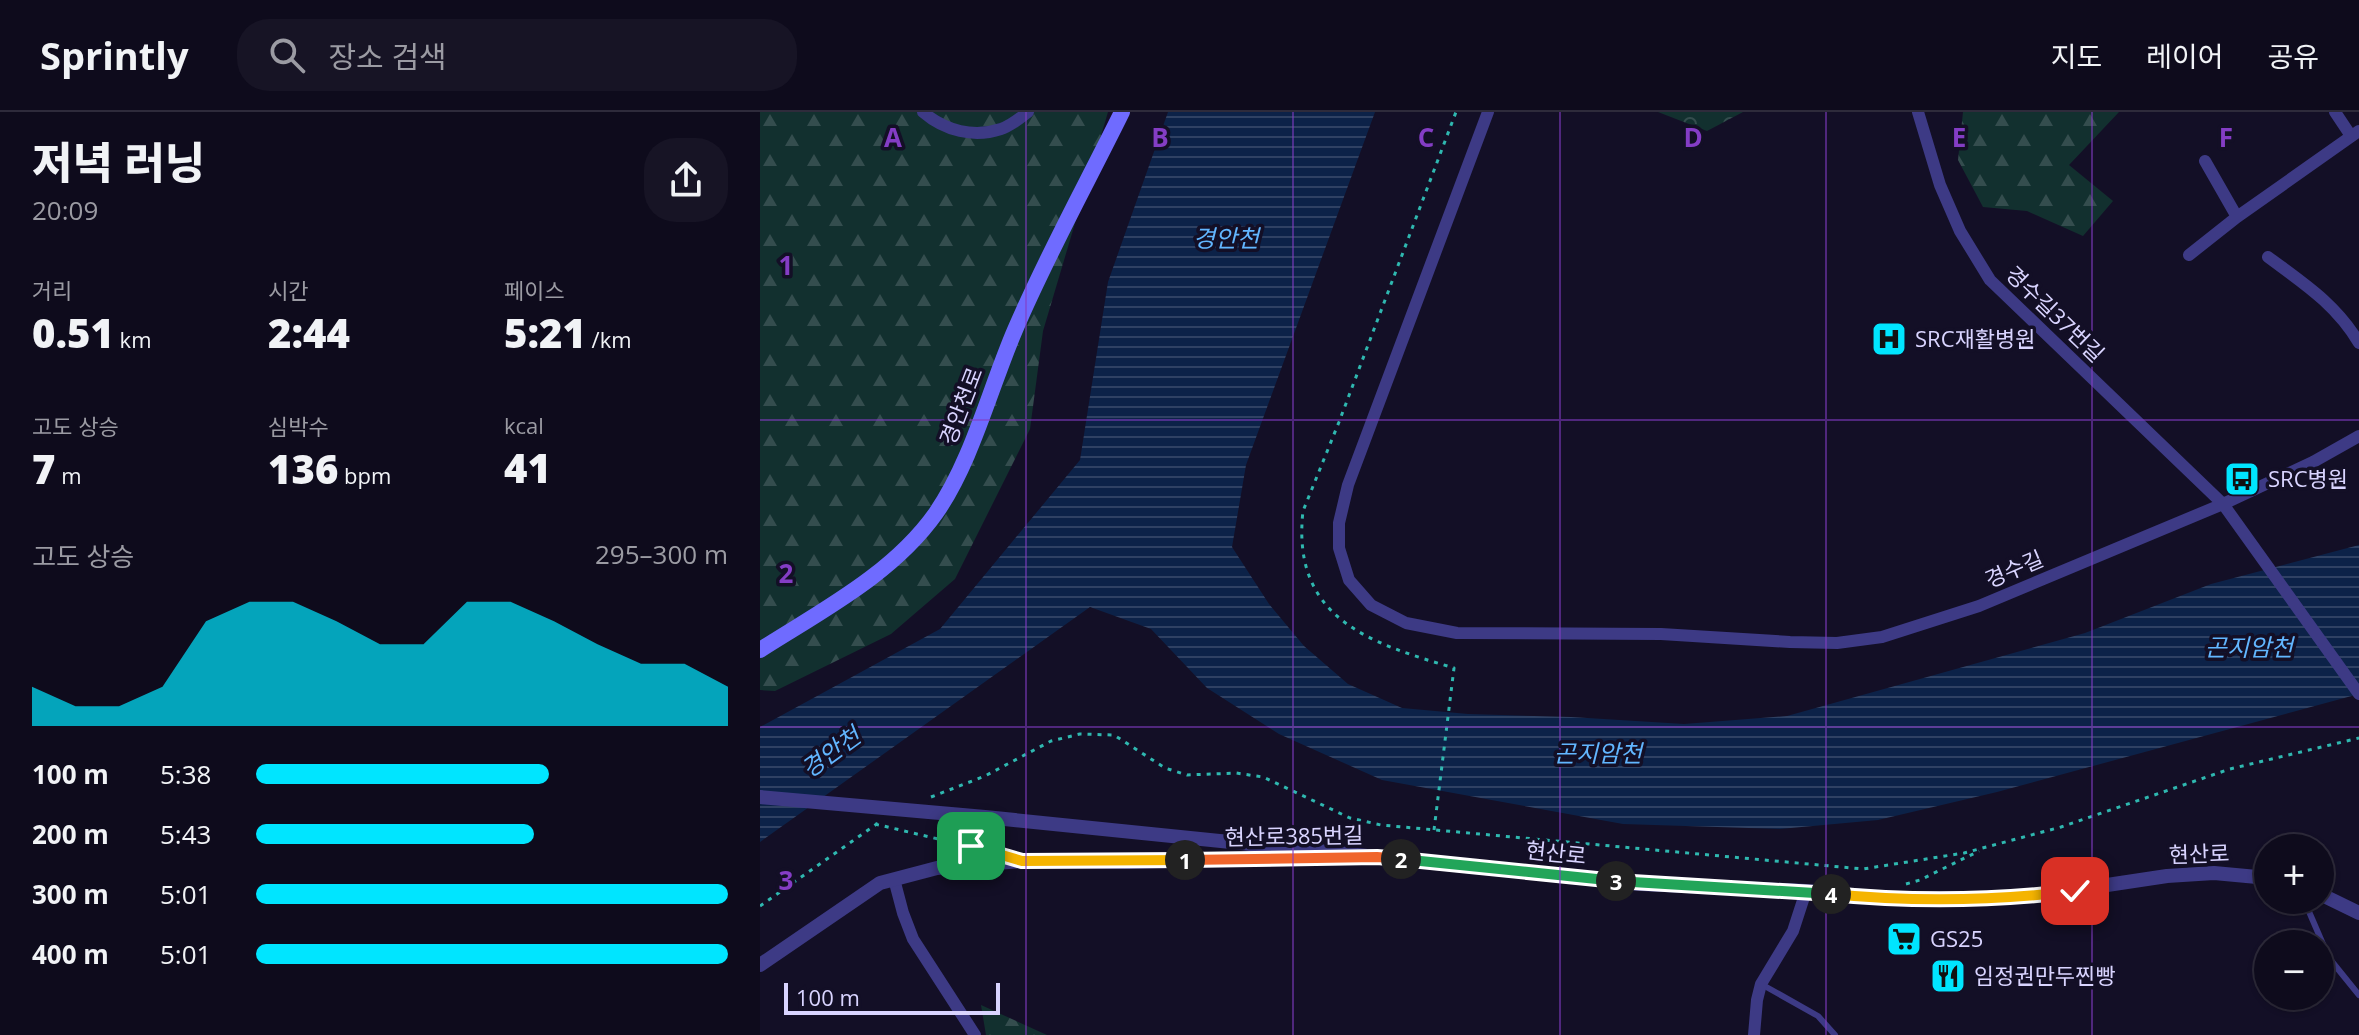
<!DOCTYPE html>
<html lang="ko">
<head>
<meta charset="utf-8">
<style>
	body { margin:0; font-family:"Open Sans","Noto Sans KR",sans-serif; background:#171425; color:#f1f3f6; height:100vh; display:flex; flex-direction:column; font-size:30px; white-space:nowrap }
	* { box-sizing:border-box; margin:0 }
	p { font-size:26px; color:#9b9ba3 }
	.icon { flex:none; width:44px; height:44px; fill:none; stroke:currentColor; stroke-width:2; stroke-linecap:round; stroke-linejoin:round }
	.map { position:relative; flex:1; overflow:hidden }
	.sheet { display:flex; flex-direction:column; background:#0e0b1c; width:760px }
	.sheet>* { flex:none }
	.tools { position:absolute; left:1494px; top:722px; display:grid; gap:16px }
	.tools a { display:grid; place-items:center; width:80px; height:80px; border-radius:50%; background:#0e0b1c; box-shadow:0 2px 6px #0004,0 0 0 2px #2e2b3b; font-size:40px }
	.scale { position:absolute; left:24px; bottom:20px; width:216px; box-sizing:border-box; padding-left:8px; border:4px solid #d9d4ff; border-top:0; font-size:22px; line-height:28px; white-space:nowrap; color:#d9d4ff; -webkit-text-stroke:6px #130f26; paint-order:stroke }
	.pin { position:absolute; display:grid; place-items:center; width:68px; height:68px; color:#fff; margin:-34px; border-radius:16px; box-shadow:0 4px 12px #0006 }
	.km { position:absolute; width:40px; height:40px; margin:-20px; border-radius:50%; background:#222; color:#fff; font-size:22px; line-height:40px; text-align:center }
	.round { display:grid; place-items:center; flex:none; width:84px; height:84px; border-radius:32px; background:#171425 }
	.head { display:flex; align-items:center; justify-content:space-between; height:136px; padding:0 32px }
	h1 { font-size:44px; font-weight:800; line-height:60px }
	.stats { display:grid; grid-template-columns:repeat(3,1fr); gap:12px; height:136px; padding:8px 32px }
	.stats div { display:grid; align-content:center }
	.stats b { font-size:40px; font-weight:800 }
	.stats small { font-size:22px; font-weight:400 }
	.stats p { font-size:22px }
	.chart { height:224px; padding:16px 32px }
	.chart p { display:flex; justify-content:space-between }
	.chart svg { width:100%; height:144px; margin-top:8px; fill:#00e5ff; opacity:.7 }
	ul { padding:0 32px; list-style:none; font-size:26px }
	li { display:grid; grid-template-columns:128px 96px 1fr; align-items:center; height:60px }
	li i { height:20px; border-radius:10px; background:#00e5ff }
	header { display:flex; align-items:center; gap:48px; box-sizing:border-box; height:112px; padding:0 40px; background:#0e0b1c; border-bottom:2px solid #2e2b3b }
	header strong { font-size:38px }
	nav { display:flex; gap:44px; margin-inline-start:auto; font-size:28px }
	.search { width:560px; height:72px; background:#171425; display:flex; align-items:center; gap:20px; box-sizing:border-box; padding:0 28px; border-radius:32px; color:#9b9ba3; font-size:30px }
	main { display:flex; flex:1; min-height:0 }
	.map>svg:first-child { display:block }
	.forest { fill:url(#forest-firs) }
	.park { fill:url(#park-crowns) }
	.water { fill:url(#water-rules) }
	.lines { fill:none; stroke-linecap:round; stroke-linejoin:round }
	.path { stroke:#2fb8b0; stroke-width:3; stroke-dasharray:4 6; stroke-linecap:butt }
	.service { stroke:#3d3a85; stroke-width:6 }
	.minor { stroke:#3d3a85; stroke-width:12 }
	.tertiary { stroke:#3d3a85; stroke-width:14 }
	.secondary { stroke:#6f6bff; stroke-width:16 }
	.split-1-casing { stroke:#fff; stroke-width:16 }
	.split-2-casing { stroke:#fff; stroke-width:16 }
	.split-3-casing { stroke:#fff; stroke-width:16 }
	.split-4-casing { stroke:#fff; stroke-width:16 }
	.split-5-casing { stroke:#fff; stroke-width:16 }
	.split-1 { stroke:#f5b400; stroke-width:10 }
	.split-2 { stroke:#f0652b; stroke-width:10 }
	.split-3 { stroke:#22a559; stroke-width:10 }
	.split-4 { stroke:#22a559; stroke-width:10 }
	.split-5 { stroke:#f5b400; stroke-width:10 }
	.grid { fill:none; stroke:#843dc5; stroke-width:2; stroke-opacity:0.55 }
	.labels { text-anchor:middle; stroke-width:7; stroke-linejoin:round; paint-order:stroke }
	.street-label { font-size:22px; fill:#d9d4ff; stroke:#130f26 }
	.poi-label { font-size:22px; fill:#d9d4ff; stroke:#130f26; text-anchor:start }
	.water-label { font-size:24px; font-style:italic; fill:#62b6ff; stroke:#130f26 }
	.grid-label { font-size:26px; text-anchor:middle; font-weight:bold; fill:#843dc5; stroke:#130f26; stroke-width:7; stroke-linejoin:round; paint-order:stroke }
</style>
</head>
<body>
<header>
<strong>Sprintly</strong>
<div class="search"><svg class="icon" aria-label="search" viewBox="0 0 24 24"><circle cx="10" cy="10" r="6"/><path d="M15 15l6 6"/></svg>장소 검색</div>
<nav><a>지도</a><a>레이어</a><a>공유</a></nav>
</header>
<main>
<section class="sheet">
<div class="head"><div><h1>저녁 러닝</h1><p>20:09</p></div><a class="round"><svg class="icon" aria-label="share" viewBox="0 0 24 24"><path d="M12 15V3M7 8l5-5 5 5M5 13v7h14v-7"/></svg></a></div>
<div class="stats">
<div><p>거리</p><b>0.51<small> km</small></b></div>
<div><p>시간</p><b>2:44</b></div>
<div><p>페이스</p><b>5:21<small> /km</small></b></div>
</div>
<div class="stats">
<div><p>고도 상승</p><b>7<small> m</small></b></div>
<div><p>심박수</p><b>136<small> bpm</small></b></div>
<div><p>kcal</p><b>41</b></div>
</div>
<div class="chart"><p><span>고도 상승</span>295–300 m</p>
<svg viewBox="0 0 160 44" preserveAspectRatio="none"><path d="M0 44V32L10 38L20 38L30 32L40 12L50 6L60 6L70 12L80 19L90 19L100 6L110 6L120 12L130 19L140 25L150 25L160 32V44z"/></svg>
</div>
<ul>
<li><b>100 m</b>5:38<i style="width:62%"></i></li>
<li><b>200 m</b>5:43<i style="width:59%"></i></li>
<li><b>300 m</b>5:01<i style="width:100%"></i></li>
<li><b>400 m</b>5:01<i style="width:100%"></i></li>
</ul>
</section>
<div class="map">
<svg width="1599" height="923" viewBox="0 0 1599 923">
	<defs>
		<pattern id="forest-firs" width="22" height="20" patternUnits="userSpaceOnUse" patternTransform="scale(2)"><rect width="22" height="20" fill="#12302f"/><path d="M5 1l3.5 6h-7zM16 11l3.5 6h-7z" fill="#344d4e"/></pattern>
		<pattern id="park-crowns" width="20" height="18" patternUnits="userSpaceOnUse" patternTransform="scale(2)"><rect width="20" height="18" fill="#12302f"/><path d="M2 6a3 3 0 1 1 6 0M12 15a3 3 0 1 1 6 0" fill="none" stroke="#344d4e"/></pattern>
		<pattern id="water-rules" width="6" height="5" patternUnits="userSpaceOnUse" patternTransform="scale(2)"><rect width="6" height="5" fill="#0c2248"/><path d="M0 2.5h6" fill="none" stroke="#2f4163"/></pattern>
	</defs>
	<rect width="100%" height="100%" fill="#130f26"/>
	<!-- forest -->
	<path class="forest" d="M0,0H348L283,219L270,317L195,467L131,522L15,579L0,578Z
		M1203,0H1359L1309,53L1353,89L1323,124L1267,99L1223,95L1198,48Z
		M221,893L287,923H226Z"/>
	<!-- park -->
	<path class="park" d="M898,0H983L947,19Z"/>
	<!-- water -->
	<path class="water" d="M408,0H615L486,353L472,435L509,492L544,534L588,572L642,596L708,602L811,605L924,612L1027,604L1325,521L1451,472L1599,433V582L1237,680L1118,708L1020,717L863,712L622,668L519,622L447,576L391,517L330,495L0,730V615L180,517L320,348L348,170Z"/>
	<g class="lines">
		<!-- path -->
		<path class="path" d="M171,685L225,664L291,629L320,622L354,623L405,656L427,663L476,661L503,665L590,706L621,713L1103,757L1204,741L1301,715L1470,657L1599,626
			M115,712L220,737
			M674,718L694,556C610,531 531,507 543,399L579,310L696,0
			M1146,772L1160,768L1219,739
			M0,794L118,711"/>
		<!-- service -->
		<path class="service" d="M1544,788L1569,846L1599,883
			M1001,872L1058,904L1075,923"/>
		<!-- minor -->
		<path class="minor" d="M163,0C185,19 214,26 241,17C251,14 260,6 268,0
			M728,0L588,373L579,411V436L589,468L611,493L646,511L697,521L901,522L1030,530L1077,531L1122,525L1219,494L1463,392L1553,350L1599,324
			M1158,0L1180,73L1200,119L1230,168L1463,392L1599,582
			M1575,0L1591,24
			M1445,49L1477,105
			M1429,143L1477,105L1599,19
			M1508,145C1543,171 1576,192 1599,231
			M134,767L143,801L153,827L215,923
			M994,923L997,888L1001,872L1033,819L1046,779"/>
		<!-- tertiary -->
		<path class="tertiary" d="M0,685L225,705L881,772L1046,779L1125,786L1204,787L1274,784L1407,764L1454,761L1508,766
			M1560,782L1599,801
			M0,853L120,771L177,756L262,749L368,750L549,746"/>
		<!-- secondary -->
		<path class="secondary" d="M0,538C61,499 133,462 176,401C212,349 230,276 255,218C287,143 326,73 362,0"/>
	</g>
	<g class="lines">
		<defs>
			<path id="split-1" d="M211,734L262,749L425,748"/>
			<path id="split-2" d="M425,748L617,745L641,747"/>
			<path id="split-3" d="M641,747L856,769"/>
			<path id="split-4" d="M856,769L1071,782"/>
			<path id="split-5" d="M1071,782C1152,790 1234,789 1315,779"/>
		</defs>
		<!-- split-1 casing -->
		<use href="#split-1" class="split-1-casing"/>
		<!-- split-2 casing -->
		<use href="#split-2" class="split-2-casing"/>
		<!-- split-3 casing -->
		<use href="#split-3" class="split-3-casing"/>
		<!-- split-4 casing -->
		<use href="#split-4" class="split-4-casing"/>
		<!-- split-5 casing -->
		<use href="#split-5" class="split-5-casing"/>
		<!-- split-1 -->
		<use href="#split-1" class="split-1"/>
		<!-- split-2 -->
		<use href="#split-2" class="split-2"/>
		<!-- split-3 -->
		<use href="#split-3" class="split-3"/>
		<!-- split-4 -->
		<use href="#split-4" class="split-4"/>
		<!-- split-5 -->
		<use href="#split-5" class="split-5"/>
	</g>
	<!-- grid -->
	<path class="grid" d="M266,0V923M533,0V923M800,0V923M1066,0V923M1332,0V923M0,308H1599M0,615H1599"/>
	<!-- icons -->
	<defs>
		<symbol id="hospital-square" viewBox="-11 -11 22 22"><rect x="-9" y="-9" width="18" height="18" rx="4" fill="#00e5ff" stroke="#130f26"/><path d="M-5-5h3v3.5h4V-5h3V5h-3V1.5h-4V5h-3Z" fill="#111"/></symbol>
		<symbol id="bus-square" viewBox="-11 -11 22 22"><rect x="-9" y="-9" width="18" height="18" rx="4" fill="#00e5ff" stroke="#130f26"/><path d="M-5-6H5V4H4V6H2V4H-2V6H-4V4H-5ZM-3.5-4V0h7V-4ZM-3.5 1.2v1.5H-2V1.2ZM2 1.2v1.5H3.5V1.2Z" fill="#111"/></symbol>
		<symbol id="supermarket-square" viewBox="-11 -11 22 22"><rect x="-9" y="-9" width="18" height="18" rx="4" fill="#00e5ff" stroke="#130f26"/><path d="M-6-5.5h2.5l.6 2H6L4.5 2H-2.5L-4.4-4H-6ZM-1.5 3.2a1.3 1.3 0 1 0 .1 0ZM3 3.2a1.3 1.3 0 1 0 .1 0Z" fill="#111"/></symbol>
		<symbol id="restaurant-square" viewBox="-11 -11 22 22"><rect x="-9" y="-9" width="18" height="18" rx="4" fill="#00e5ff" stroke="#130f26"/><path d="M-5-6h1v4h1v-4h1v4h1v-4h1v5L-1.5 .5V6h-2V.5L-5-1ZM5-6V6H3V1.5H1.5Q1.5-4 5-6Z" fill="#111"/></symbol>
	</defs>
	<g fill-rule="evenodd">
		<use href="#hospital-square" x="1109" y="207" width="40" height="40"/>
		<use href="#bus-square" x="1462" y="347" width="40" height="40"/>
		<use href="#supermarket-square" x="1124" y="807" width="40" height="40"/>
		<use href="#restaurant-square" x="1168" y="844" width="40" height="40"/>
	</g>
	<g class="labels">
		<!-- street labels -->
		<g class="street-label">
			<text transform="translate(1295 202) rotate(44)" y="8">경수길37번길</text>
			<text transform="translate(201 294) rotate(-69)" y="8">경안천로</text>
			<text transform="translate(1254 457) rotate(-23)" y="8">경수길</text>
			<text transform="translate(534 724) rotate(-1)" y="8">현산로385번길</text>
			<text transform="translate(796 741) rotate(6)" y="8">현산로</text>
			<text transform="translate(1439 742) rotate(-2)" y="8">현산로</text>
		</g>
		<!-- poi labels -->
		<g class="poi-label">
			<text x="1155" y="235">SRC재활병원</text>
			<text x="1508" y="375">SRC병원</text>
			<text x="1170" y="835">GS25</text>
			<text x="1214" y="872">임정권만두찐빵</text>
		</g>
		<!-- water labels -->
		<g class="water-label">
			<text x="466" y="135">경안천</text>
			<text x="1489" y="544">곤지암천</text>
			<text transform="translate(71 641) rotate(-36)" y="8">경안천</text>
			<text x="838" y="650">곤지암천</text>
		</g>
	</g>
	<g class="grid-label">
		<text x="133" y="35">A</text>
		<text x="400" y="35">B</text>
		<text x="666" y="35">C</text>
		<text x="933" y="35">D</text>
		<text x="1199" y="35">E</text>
		<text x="1466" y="35">F</text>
		<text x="26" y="163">1</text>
		<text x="26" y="471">2</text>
		<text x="26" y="778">3</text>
	</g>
</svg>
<div class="tools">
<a>+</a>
<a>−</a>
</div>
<div class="scale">100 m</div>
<div class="pin" style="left:211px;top:734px;background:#1e9e55"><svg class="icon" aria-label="arrive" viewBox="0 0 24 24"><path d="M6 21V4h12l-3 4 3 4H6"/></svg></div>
<div class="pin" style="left:1315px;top:779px;background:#d93025"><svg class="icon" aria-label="check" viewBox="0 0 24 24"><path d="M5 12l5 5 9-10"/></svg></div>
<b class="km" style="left:425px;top:748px">1</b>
<b class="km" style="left:641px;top:747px">2</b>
<b class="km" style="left:856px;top:769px">3</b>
<b class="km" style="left:1071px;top:782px">4</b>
</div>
</main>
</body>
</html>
